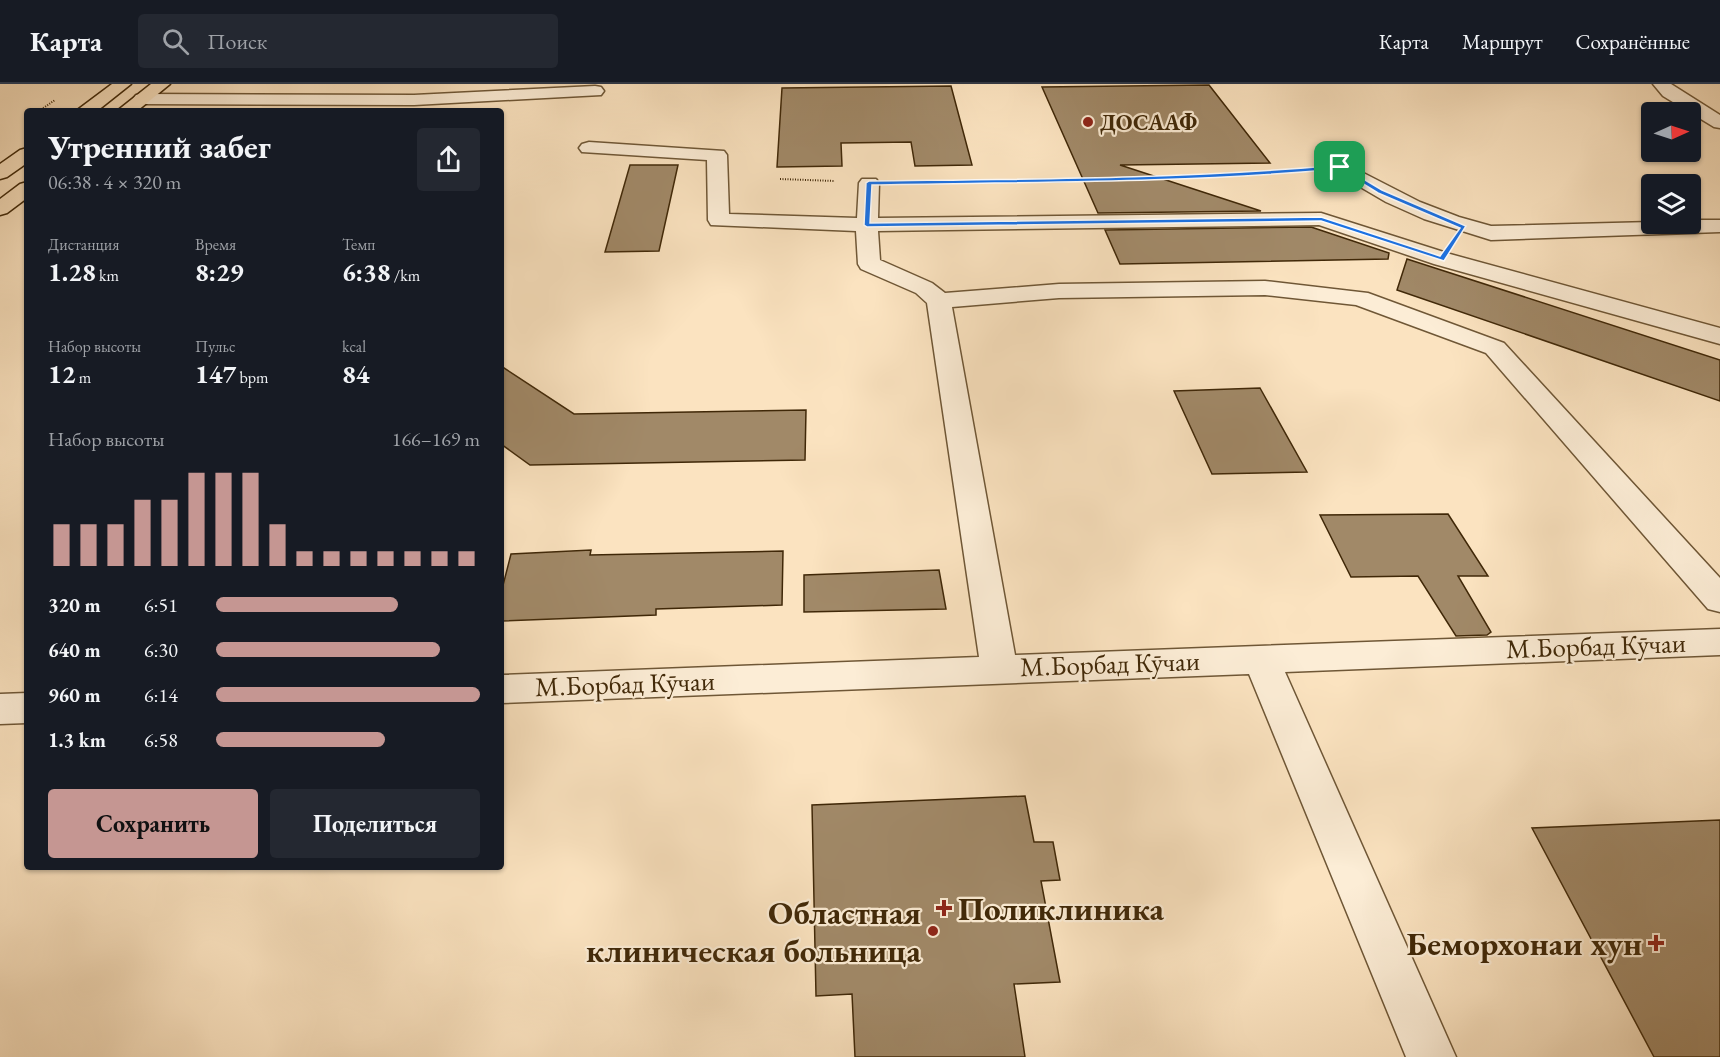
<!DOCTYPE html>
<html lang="ru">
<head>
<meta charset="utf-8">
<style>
	body { margin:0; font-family:"EB Garamond",serif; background:#242831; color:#f1f3f6; height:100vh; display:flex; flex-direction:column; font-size:22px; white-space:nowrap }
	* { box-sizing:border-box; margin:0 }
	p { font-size:20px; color:#9ea1a6 }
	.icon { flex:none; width:33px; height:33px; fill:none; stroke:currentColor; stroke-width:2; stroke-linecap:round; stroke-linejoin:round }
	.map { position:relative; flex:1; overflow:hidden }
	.sheet { position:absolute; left:24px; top:24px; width:480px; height:762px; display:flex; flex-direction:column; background:#171b24; border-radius:6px; box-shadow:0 2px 4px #0004 }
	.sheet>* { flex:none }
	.needle { width:39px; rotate:87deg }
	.fabs { position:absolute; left:1641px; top:18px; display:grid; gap:12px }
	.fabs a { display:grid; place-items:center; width:60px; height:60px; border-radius:6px; background:#171b24; box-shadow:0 2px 4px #0004; font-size:30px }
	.pin { position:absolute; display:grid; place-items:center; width:51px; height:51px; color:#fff; margin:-26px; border-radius:12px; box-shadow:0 3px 9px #0006 }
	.round { display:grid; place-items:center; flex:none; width:63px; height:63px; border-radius:6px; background:#242831 }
	.overview { display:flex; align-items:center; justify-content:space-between; height:102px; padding:0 24px }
	h1 { font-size:33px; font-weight:700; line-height:45px }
	.metrics { display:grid; grid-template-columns:repeat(3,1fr); gap:9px; height:102px; padding:6px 24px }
	.metrics div { display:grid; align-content:center }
	.metrics b { font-size:26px; font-weight:700 }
	.metrics small { font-size:16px; font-weight:400 }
	.metrics p { font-size:16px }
	.chart { height:168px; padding:12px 24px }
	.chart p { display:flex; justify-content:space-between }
	.chart svg { width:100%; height:108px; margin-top:6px; stroke:#c59692; stroke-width:6 }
	.cta { display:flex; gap:12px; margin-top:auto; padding:12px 24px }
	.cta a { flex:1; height:69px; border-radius:6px; background:#c59692; color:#111; font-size:24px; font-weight:700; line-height:69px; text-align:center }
	.cta a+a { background:#242831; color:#f1f3f6 }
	ul { padding:0 24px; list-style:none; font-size:20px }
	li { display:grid; grid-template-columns:96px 72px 1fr; align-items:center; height:45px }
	li i { height:15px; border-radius:8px; background:#c59692 }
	header { display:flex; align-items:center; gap:36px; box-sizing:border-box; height:84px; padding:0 30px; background:#171b24; border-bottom:2px solid #363941 }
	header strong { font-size:28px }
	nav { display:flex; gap:33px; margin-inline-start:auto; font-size:21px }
	.search { width:420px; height:54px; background:#242831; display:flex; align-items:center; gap:15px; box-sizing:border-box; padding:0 21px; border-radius:6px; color:#9ea1a6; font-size:22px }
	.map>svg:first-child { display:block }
	.building { fill:#a18968; stroke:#402808; stroke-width:1.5 }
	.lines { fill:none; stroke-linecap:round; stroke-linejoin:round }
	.minor-casing { stroke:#6f5736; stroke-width:3 }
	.major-casing { stroke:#402808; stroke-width:3 }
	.path { stroke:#402808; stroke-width:2; stroke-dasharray:1 1.5; stroke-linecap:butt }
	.minor { fill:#fcedd6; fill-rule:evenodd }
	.major { fill:#fbe3c0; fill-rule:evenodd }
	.route { fill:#1a73e8; stroke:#fff; stroke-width:1.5; fill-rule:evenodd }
	.poi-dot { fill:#8f2418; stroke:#fcedd6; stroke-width:2 }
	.labels { text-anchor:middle; stroke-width:4.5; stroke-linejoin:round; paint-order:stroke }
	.far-poi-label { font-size:22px; font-weight:bold; fill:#402808; stroke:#fcedd6; text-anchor:start }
	.street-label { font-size:27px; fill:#402808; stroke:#fcedd6 }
	.near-poi-label { font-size:33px; font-weight:bold; fill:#402808; stroke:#fcedd6; text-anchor:end }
</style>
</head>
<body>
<header>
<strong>Карта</strong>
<div class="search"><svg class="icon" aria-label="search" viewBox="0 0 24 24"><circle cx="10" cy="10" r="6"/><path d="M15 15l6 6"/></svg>Поиск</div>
<nav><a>Карта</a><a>Маршрут</a><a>Сохранённые</a></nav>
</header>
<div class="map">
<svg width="1720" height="973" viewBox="0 0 1720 973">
	<rect width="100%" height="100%" fill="#fbe3c0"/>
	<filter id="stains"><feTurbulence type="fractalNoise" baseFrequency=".00333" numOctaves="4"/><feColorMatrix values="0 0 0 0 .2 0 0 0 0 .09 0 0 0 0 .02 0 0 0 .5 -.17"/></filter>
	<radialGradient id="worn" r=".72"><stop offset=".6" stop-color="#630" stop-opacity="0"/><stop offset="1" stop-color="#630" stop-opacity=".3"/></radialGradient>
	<!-- building -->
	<path class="building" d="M1209,1L1270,79L1120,81L1261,127L1098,129L1042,3Z
		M951,2L972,81L915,82L911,58L841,59L842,82L777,83L782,4Z
		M630,81H678L659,167L605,168Z
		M1311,143L1389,169L1388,175L1120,180L1105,146Z
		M1407,175L1720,276V317L1397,206Z
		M501,282L574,330L806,326L805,376L530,381L501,360Z
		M1260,304L1307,388L1212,390L1174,307Z
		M1448,430L1488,492H1458L1491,548L1487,551L1456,552L1418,492L1351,493L1320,431Z
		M591,466L590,471L783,467L782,521L656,525V531L501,537V509L511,470Z
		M939,486L946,525L804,528V491Z
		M1025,712L1034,758H1053L1060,796L1041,797L1060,898L1014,900L1025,973H855L852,910L816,912L812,721Z
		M1720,736V973H1654L1532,744Z"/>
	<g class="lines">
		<defs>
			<path id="minor" d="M1653,0H1671L1720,31V44L1714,43L1663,12Z
				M595,2L601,3L604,7L601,11L414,21L142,20L136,19L133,15L136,11L142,10L414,11Z
				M589,58L724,67L727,71L729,130L857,134L859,99L862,95H876L879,99L878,134L1321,129L1450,170L1720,244V260L1434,180L1319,141L878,147L880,176L932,199L945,209L1059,200L1265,197L1368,209L1504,259L1720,494V528L1708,525L1486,269L1356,221L1265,211L1059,214L952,223L1015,571L1720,545V571L1285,588L1456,973H1406L1249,590L501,619V591L979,573L927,219L916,209L861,185L858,180L856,147L711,141L708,136L707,76L582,68L579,64L582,60Z
				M1340,77L1420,118L1459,133L1491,142L1652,138V140H1690V136H1720V148L1491,156L1424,135L1386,118L1333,87L1330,83L1333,79Z
				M27,609V639L0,640V610Z"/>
			<path id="major" d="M112,0H131L97,27H76Z
				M151,0H170L137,27H117Z
				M27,64V79L7,93L0,95V80L20,66Z
				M27,98V114L7,129L0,131V115L20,100Z"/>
		</defs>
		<!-- minor casing -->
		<use href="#minor" class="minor-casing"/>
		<!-- major casing -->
		<use href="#major" class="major-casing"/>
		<!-- path -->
		<path class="path" d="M39,27L55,16
			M780,95L835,97
			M903,98L1155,95L1306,86"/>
		<!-- minor -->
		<use href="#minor" class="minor"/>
		<!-- major -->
		<use href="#major" class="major"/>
	</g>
	<!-- route -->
	<path class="route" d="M1340,81L1382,106L1466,142L1444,177L1321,137L867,143L864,141L866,99L869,97C1026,95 1183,95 1340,81ZM1339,85L1378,109L1460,144L1440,172L1321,133L870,139L872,101C1028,98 1183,99 1339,85Z"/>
	<!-- markers -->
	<g class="poi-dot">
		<circle cx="1088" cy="38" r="6"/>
		<path d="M941 815h6v6h6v6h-6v6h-6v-6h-6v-6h6z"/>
		<circle cx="933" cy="847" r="6"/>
		<path d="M1653 850h6v6h6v6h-6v6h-6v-6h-6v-6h6z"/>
	</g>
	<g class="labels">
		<!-- far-poi labels -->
		<g class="far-poi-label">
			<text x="1100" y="46">ДОСААФ</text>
		</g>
		<!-- street labels -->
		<g class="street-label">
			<text transform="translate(1596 562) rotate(-2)" y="9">М.Борбад Кӯчаи</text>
			<text transform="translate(1110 580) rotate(-2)" y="9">М.Борбад Кӯчаи</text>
			<text transform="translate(625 600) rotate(-2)" y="9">М.Борбад Кӯчаи</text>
		</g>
		<!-- near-poi labels -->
		<g class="near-poi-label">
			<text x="958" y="836" text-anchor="start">Поликлиника</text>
			<text x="921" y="840">Областная<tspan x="921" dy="38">клиническая больница</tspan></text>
			<text x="1642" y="871">Беморхонаи хун</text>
		</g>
	</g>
	<rect width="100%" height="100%" filter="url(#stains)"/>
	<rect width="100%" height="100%" fill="url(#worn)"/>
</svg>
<div class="fabs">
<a><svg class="needle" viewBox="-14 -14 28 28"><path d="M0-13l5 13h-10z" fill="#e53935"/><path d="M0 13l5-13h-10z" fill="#9ea1a6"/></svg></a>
<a><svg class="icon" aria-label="layers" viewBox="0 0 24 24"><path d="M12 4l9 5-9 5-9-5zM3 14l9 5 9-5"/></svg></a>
</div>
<div class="pin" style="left:1340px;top:83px;background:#1e9e55"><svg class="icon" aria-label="arrive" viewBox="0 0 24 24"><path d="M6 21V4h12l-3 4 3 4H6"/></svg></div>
<section class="sheet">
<div class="overview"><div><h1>Утренний забег</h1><p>06:38 · 4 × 320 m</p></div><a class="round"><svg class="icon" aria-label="share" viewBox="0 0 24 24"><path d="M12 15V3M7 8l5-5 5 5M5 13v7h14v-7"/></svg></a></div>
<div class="metrics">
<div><p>Дистанция</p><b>1.28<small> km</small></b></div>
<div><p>Время</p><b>8:29</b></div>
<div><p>Темп</p><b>6:38<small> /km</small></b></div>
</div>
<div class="metrics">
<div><p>Набор высоты</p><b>12<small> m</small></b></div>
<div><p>Пульс</p><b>147<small> bpm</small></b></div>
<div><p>kcal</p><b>84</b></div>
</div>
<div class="chart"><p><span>Набор высоты</span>166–169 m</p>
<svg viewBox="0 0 160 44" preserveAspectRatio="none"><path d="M5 44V27M15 44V27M25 44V27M35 44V17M45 44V17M55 44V6M65 44V6M75 44V6M85 44V27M95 44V38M105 44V38M115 44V38M125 44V38M135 44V38M145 44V38M155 44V38"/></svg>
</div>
<ul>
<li><b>320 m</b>6:51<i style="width:69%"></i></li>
<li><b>640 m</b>6:30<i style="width:85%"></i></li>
<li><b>960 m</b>6:14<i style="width:100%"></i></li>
<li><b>1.3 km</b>6:58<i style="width:64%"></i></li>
</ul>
<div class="cta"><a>Сохранить</a><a>Поделиться</a></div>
</section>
</div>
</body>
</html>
